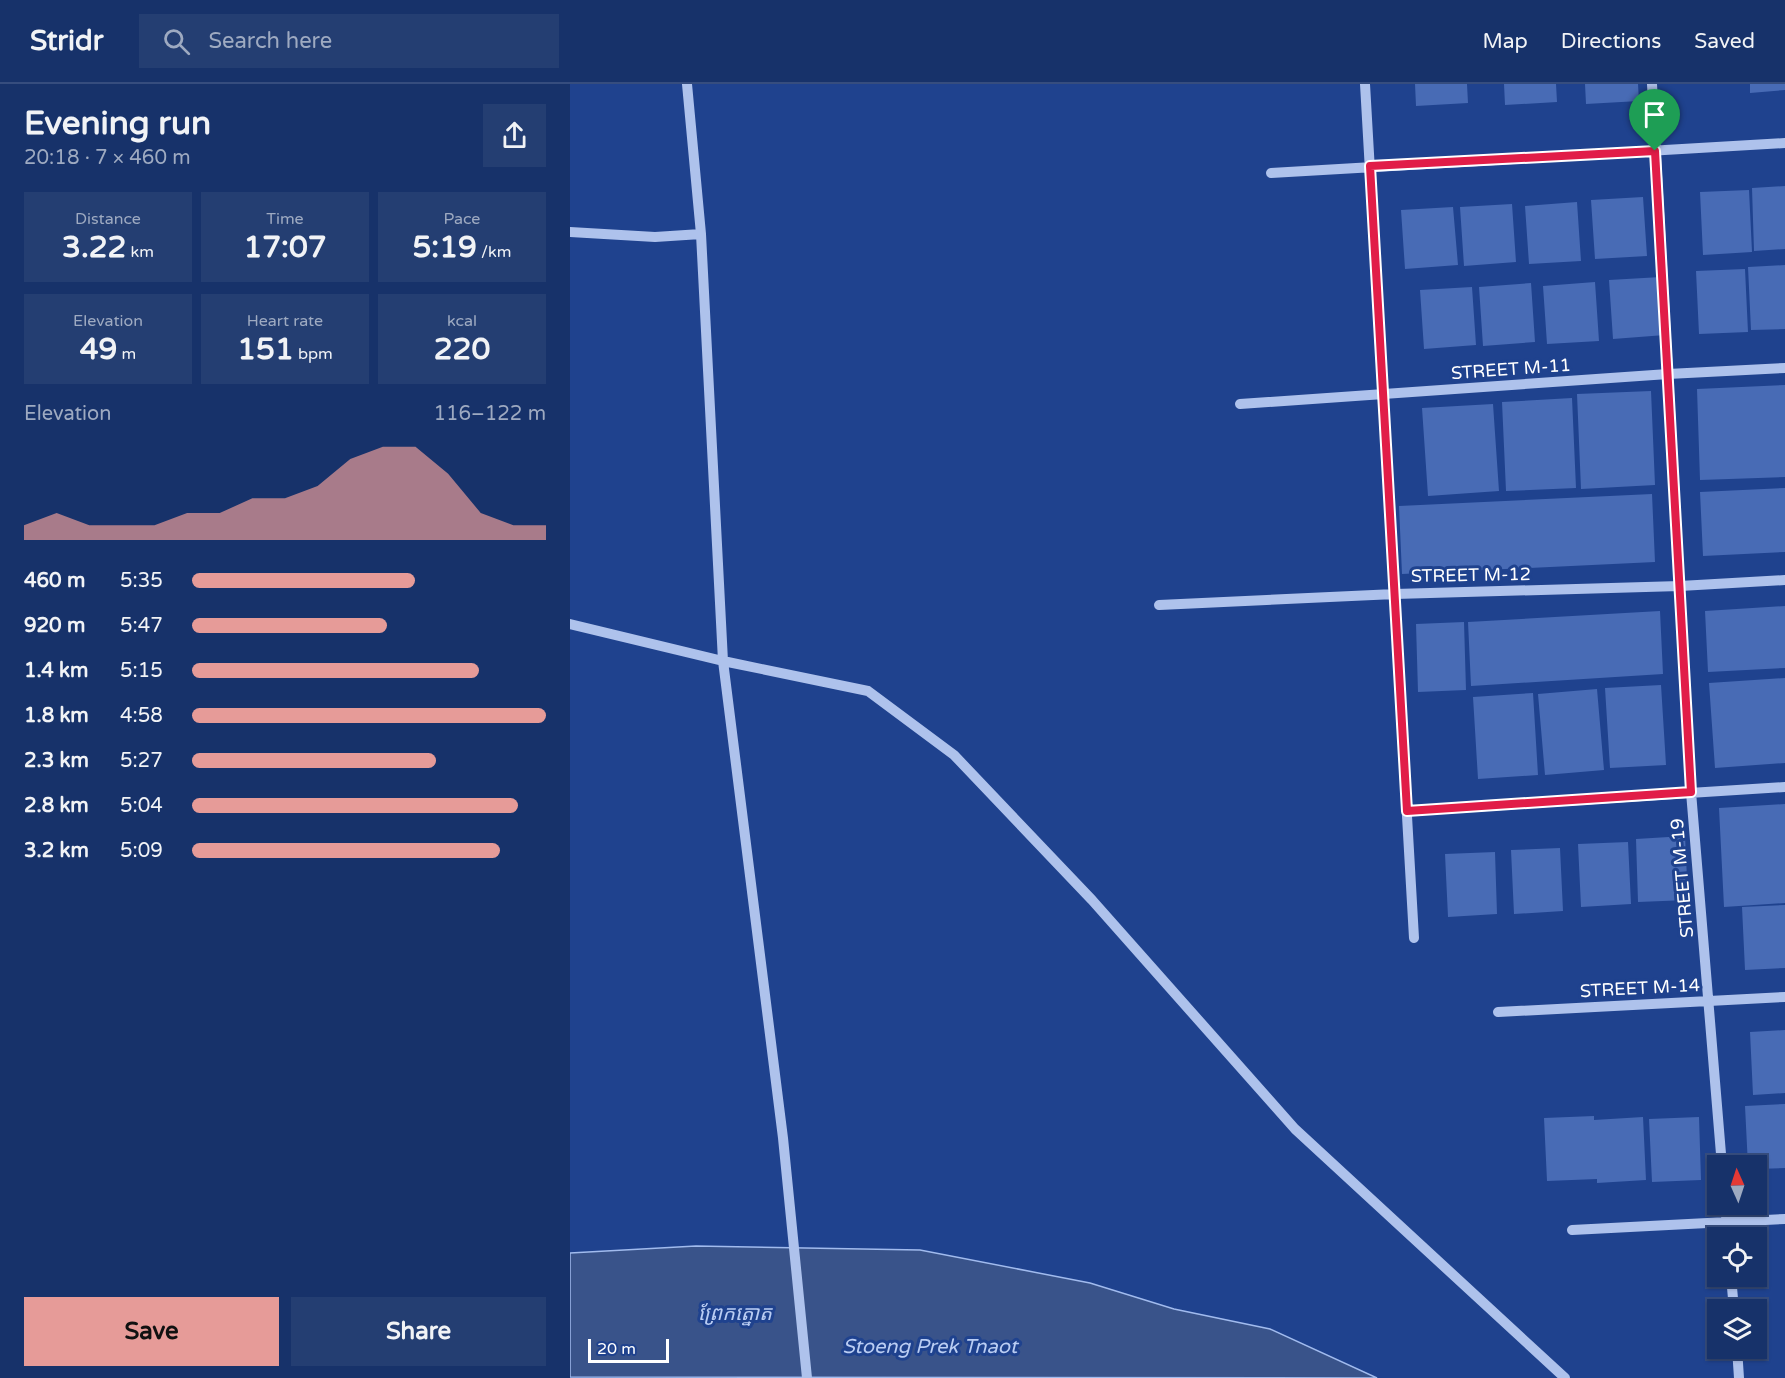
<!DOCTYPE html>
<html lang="en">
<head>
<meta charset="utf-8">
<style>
	body { margin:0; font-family:"Varela Round","Noto Sans Khmer",sans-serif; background:#243e72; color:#f1f3f6; height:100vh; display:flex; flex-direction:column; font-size:22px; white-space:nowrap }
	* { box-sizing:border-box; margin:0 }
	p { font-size:20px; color:#9eaac1 }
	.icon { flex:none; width:33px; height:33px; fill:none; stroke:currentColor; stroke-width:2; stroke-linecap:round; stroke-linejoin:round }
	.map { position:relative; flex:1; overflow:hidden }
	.side { display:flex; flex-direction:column; background:#17326a; width:570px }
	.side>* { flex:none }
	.needle { width:39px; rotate:357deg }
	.tools { position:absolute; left:1137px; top:1071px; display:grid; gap:12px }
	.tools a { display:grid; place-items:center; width:60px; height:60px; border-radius:0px; background:#17326a; box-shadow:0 2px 4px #0004,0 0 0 2px #364d7e; font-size:30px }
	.scale { position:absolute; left:18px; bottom:15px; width:81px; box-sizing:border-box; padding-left:6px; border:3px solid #fff; border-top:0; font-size:16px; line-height:21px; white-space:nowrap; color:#fff; -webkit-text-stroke:4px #1f428e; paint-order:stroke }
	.pin { position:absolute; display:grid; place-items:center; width:51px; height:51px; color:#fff; margin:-62px -26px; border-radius:50% 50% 50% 0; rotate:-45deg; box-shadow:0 0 6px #0007 }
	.pin .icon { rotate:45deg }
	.round { display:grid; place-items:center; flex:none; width:63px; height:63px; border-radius:0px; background:#243e72 }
	.summary { display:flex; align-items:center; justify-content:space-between; height:102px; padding:0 24px }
	h1 { font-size:33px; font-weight:700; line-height:45px }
	.metrics { display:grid; grid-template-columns:repeat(3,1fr); gap:9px; height:102px; padding:6px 24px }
	.metrics div { display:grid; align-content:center; border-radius:0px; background:#243e72; text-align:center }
	.metrics b { font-size:30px; font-weight:700 }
	.metrics small { font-size:16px; font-weight:400 }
	.metrics p { font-size:16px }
	.chart { height:168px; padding:12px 24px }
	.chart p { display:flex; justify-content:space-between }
	.chart svg { width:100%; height:108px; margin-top:6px; fill:#e69b98; opacity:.7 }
	.primary-button { display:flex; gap:12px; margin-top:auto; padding:12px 24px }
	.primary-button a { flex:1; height:69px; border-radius:0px; background:#e69b98; color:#111; font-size:24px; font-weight:700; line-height:69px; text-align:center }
	.primary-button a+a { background:#243e72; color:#f1f3f6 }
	ul { padding:0 24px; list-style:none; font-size:20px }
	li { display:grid; grid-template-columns:96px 72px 1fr; align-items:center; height:45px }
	li i { height:15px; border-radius:8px; background:#e69b98 }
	header { display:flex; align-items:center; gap:36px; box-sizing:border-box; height:84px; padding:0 30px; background:#17326a; border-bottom:2px solid #364d7e }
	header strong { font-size:28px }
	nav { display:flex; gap:33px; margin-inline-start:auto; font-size:21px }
	.search { width:420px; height:54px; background:#243e72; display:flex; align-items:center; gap:15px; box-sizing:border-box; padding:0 21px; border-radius:0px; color:#9eaac1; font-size:22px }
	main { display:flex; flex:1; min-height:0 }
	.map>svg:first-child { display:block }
	.water { fill:#39538a; stroke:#a1bbee; stroke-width:1.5 }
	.building { fill:#486bb5 }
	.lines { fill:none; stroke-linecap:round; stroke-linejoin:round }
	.minor { stroke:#aec2ec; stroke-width:10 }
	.route-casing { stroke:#fff; stroke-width:12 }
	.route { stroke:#e11d48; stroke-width:8 }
	.labels { text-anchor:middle; stroke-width:6; stroke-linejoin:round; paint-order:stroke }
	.street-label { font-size:18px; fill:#fff; stroke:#1f428e }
	.water-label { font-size:20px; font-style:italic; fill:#bacdf3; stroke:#1f428e }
</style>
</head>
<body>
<header>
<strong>Stridr</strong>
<div class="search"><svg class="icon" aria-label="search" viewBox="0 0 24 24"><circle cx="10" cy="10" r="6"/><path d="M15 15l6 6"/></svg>Search here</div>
<nav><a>Map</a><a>Directions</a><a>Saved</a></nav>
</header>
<main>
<section class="side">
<div class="summary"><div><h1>Evening run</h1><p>20:18 · 7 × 460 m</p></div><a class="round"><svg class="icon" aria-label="share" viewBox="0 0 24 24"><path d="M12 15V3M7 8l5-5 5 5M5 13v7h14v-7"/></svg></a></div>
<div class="metrics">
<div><p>Distance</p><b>3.22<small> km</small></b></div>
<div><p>Time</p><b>17:07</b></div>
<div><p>Pace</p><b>5:19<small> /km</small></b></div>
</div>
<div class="metrics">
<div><p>Elevation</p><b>49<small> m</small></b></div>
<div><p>Heart rate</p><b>151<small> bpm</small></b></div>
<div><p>kcal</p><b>220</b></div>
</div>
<div class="chart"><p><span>Elevation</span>116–122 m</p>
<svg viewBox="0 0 160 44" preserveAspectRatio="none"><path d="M0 44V38L10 33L20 38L30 38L40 38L50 33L60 33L70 27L80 27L90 22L100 11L110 6L120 6L130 17L140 33L150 38L160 38V44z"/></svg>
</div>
<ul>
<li><b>460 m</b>5:35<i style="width:63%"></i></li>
<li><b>920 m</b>5:47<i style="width:55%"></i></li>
<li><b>1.4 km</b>5:15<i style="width:81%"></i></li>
<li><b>1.8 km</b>4:58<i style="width:100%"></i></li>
<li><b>2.3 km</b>5:27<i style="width:69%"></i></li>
<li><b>2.8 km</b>5:04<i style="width:92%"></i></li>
<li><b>3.2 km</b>5:09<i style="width:87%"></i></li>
</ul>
<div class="primary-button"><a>Save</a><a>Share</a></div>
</section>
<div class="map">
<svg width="1215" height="1294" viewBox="0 0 1215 1294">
	<rect width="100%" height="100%" fill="#1f428e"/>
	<!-- water -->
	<path class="water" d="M126,1162L350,1166L520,1199L604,1225L700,1245L807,1294L0,1293V1169Z"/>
	<!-- building -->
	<path class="building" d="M845,0H897L898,19L846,22Z
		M934,0H986L987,18L935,21Z
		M1015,0H1068L1069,17L1016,20Z
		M1180,0H1215V6L1180,9Z
		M1215,102V165L1184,167L1182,104Z
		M1179,106L1182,168L1133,171L1130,108Z
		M1073,113L1077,172L1025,175L1021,116Z
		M1007,118L1011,177L959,180L955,122Z
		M942,120L946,178L894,182L890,123Z
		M883,123L888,181L835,185L831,126Z
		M1215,181V245L1181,246L1178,183Z
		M1175,185L1178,248L1129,250L1126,187Z
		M1091,193L1095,251L1043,255L1039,196Z
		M1025,198L1029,257L977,260L973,202Z
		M961,199L965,258L913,262L909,203Z
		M902,203L906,261L854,265L850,206Z
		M1215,301V393L1130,396L1127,305Z
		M1081,307L1085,401L1011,405L1007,310Z
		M1002,314L1006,404L936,407L932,318Z
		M923,320L929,407L858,412L852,324Z
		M1215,404V468L1133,472L1130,408Z
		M1082,410L1085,478L832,490L829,422Z
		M1215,522V584L1138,588L1135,527Z
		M1090,527L1093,590L901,602L898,538Z
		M894,538L896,606L848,608L846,540Z
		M1215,594V679L1145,684L1139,599Z
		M1091,601L1096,681L1040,684L1035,604Z
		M1027,605L1034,686L975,691L968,610Z
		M963,609L968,691L908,695L903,613Z
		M1215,720V819L1154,823L1149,724Z
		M1115,752L1118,816L1068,818L1066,755Z
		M1058,758L1061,820L1011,823L1008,760Z
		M990,764L993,827L944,830L941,766Z
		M925,768L927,830L878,833L875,770Z
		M1215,821V884L1175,886L1172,823Z
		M1215,946V1009L1183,1011L1180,948Z
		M1215,1020V1084L1186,1085V1082H1178L1175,1022Z
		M1024,1032V1036L1073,1033L1076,1096L1027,1099V1095L977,1097L974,1034Z
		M1129,1033L1131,1096L1082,1098L1079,1035Z"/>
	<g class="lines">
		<!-- minor -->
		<path class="minor" d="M117,0L131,150L153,577L213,1054L237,1294
			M795,0L844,854
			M1082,0L1121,708L1152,1082
			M701,89L1215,59
			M0,148L85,153L131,150
			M670,320L1098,290L1215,284
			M589,521L825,510L1110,502L1215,496
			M0,540L153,577L298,607L384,671L522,816L725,1045L995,1294
			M837,727L1215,703
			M928,928L1215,913
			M1155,1120L1158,1154
			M1002,1146L1215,1135
			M1161,1192L1164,1226
			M1167,1264L1169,1294"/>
	</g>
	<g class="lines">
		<defs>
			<path id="route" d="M1085,67L1121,708L837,727L800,82Z"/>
		</defs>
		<!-- route casing -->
		<use href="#route" class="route-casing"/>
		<!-- route -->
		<use href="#route" class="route"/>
	</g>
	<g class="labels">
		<!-- street labels -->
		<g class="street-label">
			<text transform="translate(941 285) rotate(-4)" y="6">STREET M-11</text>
			<text transform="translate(901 491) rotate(-1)" y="6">STREET M-12</text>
			<text transform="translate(1112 794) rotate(-95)" y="6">STREET M-19</text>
			<text transform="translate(1070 904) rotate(-3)" y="6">STREET M-14</text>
		</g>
		<!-- water labels -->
		<g class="water-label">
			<text x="165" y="1236">ព្រែកត្នោត</text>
			<text x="360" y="1269">Stoeng Prek Tnaot</text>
		</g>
	</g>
</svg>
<div class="tools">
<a><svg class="needle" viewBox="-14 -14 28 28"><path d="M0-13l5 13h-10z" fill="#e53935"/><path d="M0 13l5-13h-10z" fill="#9eaac1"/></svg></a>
<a><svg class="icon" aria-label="locate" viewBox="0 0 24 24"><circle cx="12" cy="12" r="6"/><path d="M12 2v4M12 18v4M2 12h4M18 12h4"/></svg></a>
<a><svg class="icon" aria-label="layers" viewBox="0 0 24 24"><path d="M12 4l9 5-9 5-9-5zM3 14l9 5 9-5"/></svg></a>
</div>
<div class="scale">20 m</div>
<div class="pin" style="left:1085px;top:67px;background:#1e9e55"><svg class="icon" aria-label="arrive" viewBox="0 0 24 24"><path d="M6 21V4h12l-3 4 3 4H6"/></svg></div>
</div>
</main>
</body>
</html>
